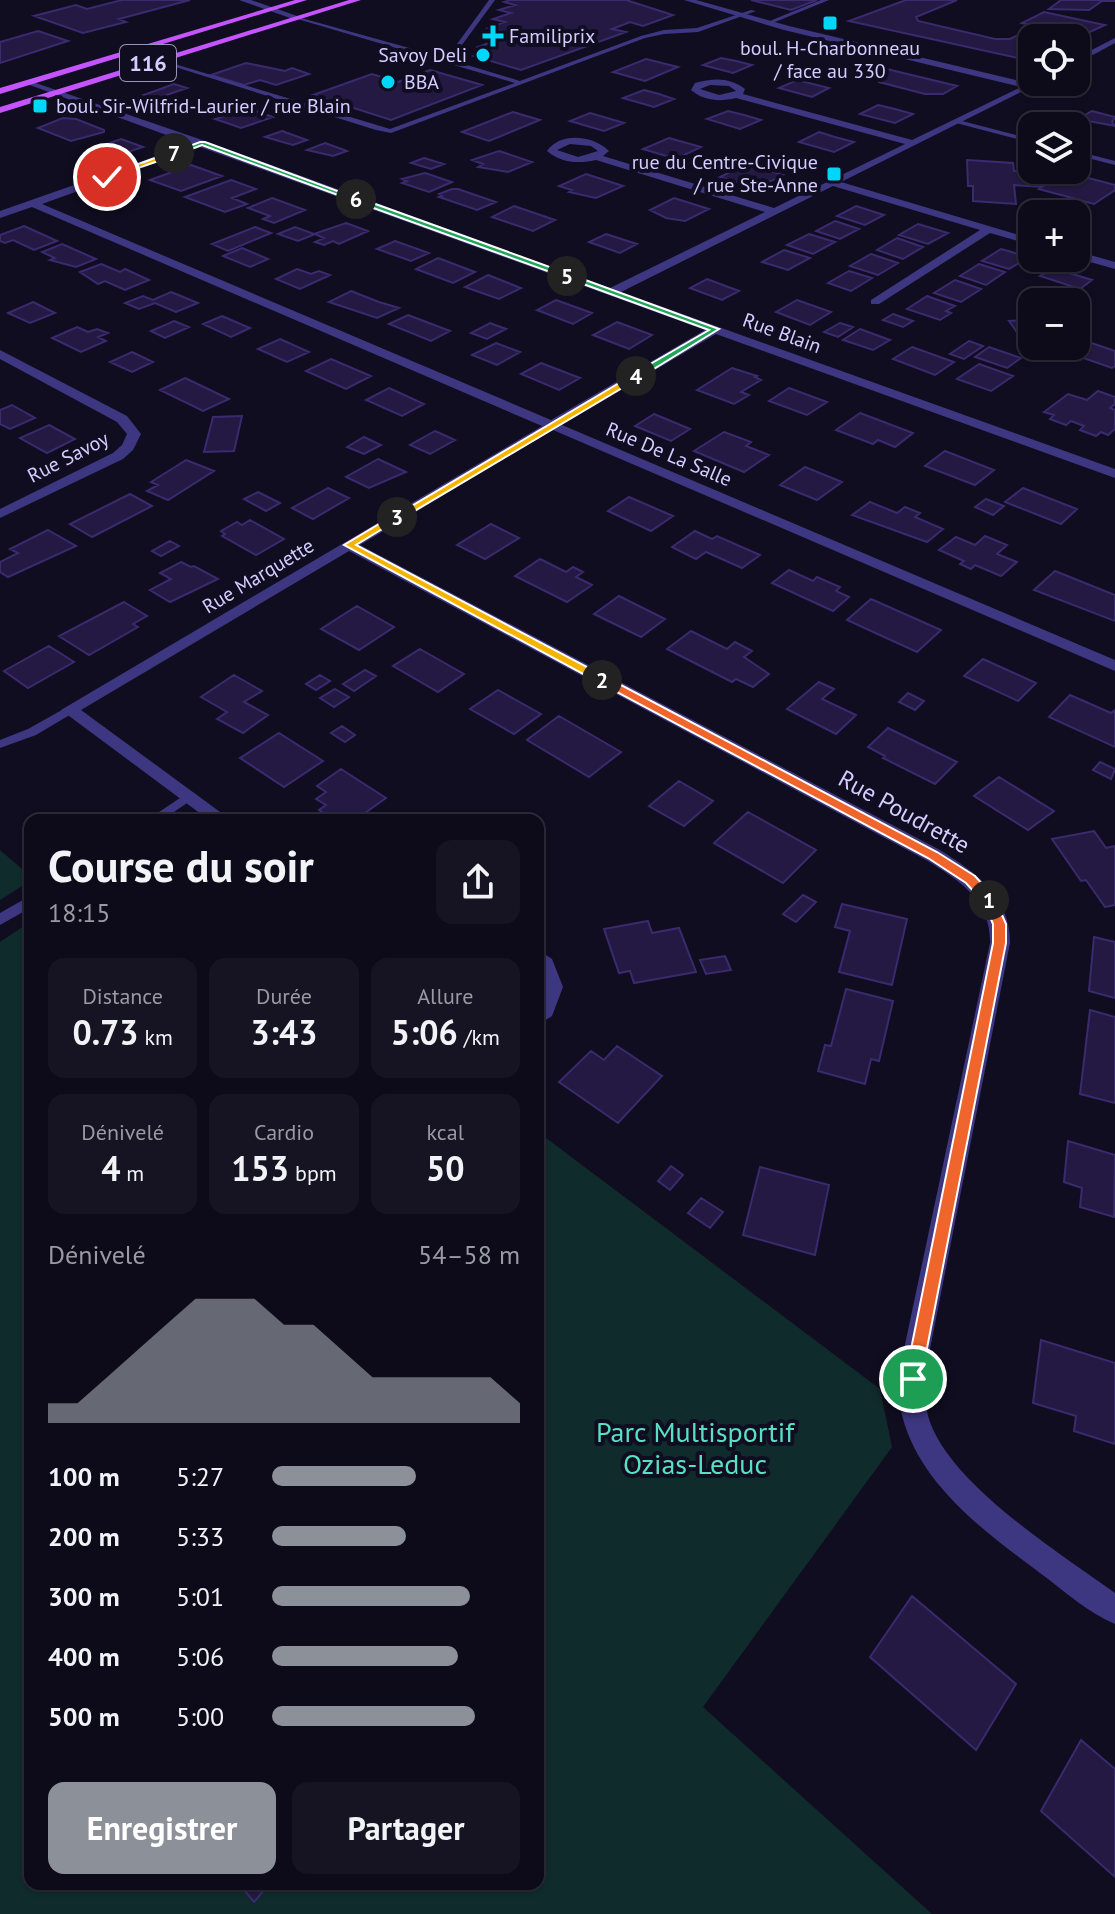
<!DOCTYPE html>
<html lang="fr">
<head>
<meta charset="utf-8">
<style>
	body { margin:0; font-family:"PT Sans",sans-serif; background:#161322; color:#f1f3f6; height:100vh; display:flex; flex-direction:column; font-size:30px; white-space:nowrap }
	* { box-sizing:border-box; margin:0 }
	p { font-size:26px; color:#9a9aa2 }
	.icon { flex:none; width:44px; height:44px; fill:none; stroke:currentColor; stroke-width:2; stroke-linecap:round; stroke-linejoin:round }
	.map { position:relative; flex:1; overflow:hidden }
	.sheet { position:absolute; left:24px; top:814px; width:520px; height:1076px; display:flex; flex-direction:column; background:#0d0a19; border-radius:16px; box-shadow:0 2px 6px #0004,0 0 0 2px #2d2b38 }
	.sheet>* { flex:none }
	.controls { position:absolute; left:1018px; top:24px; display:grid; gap:16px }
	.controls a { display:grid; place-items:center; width:72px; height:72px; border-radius:16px; background:#0d0a19; box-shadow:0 2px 6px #0004,0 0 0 2px #2d2b38; font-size:40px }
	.pin { position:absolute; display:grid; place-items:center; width:68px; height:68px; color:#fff; margin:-34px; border:4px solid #fff; border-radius:50%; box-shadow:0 2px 8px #0007 }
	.km { position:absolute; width:40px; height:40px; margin:-20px; border-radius:50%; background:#222; color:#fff; font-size:22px; line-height:40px; text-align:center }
	.round { display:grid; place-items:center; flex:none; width:84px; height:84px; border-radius:16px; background:#161322 }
	.headline { display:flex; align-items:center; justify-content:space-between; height:136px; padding:0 24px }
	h1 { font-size:44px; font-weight:700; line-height:60px }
	.metrics { display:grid; grid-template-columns:repeat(3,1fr); gap:12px; height:136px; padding:8px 24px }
	.metrics div { display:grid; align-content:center; border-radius:16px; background:#161322; text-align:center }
	.metrics b { font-size:34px; font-weight:700 }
	.metrics small { font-size:22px; font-weight:400 }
	.metrics p { font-size:22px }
	.chart { height:224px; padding:16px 24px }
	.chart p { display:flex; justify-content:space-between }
	.chart svg { width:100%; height:144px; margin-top:8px; fill:#8c9099; opacity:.7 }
	.action { display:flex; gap:16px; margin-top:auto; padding:16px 24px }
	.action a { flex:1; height:92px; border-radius:16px; background:#8c9099; color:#fff; font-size:32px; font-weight:700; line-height:92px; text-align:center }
	.action a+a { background:#161322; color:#f1f3f6 }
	ul { padding:0 24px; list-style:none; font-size:26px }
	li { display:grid; grid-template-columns:128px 96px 1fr; align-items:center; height:60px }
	li i { height:20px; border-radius:10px; background:#8c9099 }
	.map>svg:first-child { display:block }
	.green { fill:#102b2b }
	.building { fill:#231942; stroke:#3a2a6e; stroke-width:2 }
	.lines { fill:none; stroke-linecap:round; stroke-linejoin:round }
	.lane { fill:#3d3781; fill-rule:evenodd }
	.street { fill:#3d3781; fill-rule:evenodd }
	.primary { fill:#c554ff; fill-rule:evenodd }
	.split-1 { fill:#f0652b; stroke:#fff; stroke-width:2 }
	.split-2 { fill:#f0652b; stroke:#fff; stroke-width:2 }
	.split-3 { fill:#f5b400; stroke:#fff; stroke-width:2 }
	.split-4 { fill:#f5b400; stroke:#fff; stroke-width:2 }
	.split-5 { fill:#22a559; stroke:#fff; stroke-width:2 }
	.split-6 { fill:#22a559; stroke:#fff; stroke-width:2 }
	.split-7 { fill:#22a559; stroke:#fff; stroke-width:2 }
	.split-8 { fill:#f5b400; stroke:#fff; stroke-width:2 }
	.poi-dot { fill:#00d6f8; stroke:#110d21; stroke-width:3 }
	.labels { text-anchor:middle; stroke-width:8; stroke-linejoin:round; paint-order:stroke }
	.far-poi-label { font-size:20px; fill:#d4cdff; stroke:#110d21; text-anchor:start }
	.far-street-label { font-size:20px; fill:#d4cdff; stroke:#110d21 }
	.shield { fill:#110d21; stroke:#9a93bc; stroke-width:2 }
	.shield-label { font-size:22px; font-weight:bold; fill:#d4cdff }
	.street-label { font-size:24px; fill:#d4cdff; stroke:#110d21 }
	.near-park-label { font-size:28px; fill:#58e0c3; stroke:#110d21 }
</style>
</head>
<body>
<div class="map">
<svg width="1115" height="1914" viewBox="0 0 1115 1914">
	<rect width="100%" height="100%" fill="#110d21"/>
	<!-- green -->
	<path class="green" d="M0,850L30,876V881L0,900Z
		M30,922V1884H538V1132L880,1389L892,1447L703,1707L932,1914H0V942Z"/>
	<!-- building -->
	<path class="building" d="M122,0H190L119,19L126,22L83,33L34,16L76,5L87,9Z
		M510,0H626L673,15L643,26L630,22L612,29L626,32L521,70L474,56L490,51L478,47L494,41L482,38L500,31L488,28L505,22L493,19L511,13L499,10L515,5L504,2Z
		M751,0H817L791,10Z
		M906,0H957L916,17L918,21L995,39H1010L1036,26L1022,23L1044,12L1105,25L1081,36L1032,38V53L1018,58L849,21Z
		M1061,0H1115V1H1102L1089,10L1049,9Z
		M38,31L68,41L0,63V42Z
		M721,58L736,61L752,65L733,73L703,65Z
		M646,59L678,67L645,81L613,72Z
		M246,63L285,71L292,68L309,74L276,85L260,80L244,85L211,75Z
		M866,64L957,86L943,94H925L879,82Z
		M430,70L482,85L391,120L313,95L372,74L398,82Z
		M797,80L829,88L812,97L779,88Z
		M174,84L187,88L149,101L138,97Z
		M644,90L659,94L674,99L654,107L623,98Z
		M878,105L895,109L913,114L895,123L860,114Z
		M249,109L273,117L241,128L215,119Z
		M728,111L744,115L761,120L740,129L707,119Z
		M1092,111L1115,117L1112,122L1115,126L1078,119Z
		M513,112L540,120L489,141L462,132Z
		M590,113L624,123L604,131L570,121Z
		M63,118L76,119L104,130V132L71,141L38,128Z
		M282,131L307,140L293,145L265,137Z
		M819,132L835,137L854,142L834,152L799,142Z
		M669,138L701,147L676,159L643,149Z
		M121,139L143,147L113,157L92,149Z
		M325,143L347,151L333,156L307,150Z
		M499,151L532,162L508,172L478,167L483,164L472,160Z
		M424,158L444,164L431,169L411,163Z
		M967,160L1013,163L1014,171L1066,172L1115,185V190L1094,204L1039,189L1042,187L1014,185L1016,204L973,201V186H968Z
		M746,164L783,175L757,188L720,177Z
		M191,165L222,176L181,191L150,180Z
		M425,173L452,182L429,192L402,183L407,181L402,179Z
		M586,174L623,186L596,198L569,192L572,190L559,186Z
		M231,180L256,189L232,198L247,204L225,212L185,197Z
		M452,189H458L496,202L477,210L439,197L442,196L439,194Z
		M272,198L305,210L274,223L263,219L270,216L248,208Z
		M674,198L709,209L685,221L666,218L650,210Z
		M514,206L555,220L533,231L492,217Z
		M856,206L884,215L865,225L837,216Z
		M835,221L859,229L840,239L816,231Z
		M346,223L368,231L339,244L333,241L324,245L315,242L324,238L315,234L298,241L278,234L295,227L314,234Z
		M918,224L948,233L928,244L899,235Z
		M24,226L57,241L34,250L13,240L5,243L0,241V235Z
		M255,227L271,233L228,251L212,244Z
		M606,234L637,244L620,253L589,242Z
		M809,234L835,242L813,254L787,245Z
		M897,238L923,247L903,259L877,250Z
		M395,241L429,253L411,261L377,249Z
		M62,244L96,259L76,267L50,260L55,258L42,252Z
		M242,248L268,259L250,267L223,256Z
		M1001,249L1029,257L1009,269L982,261Z
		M784,250L810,258L788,270L762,262Z
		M871,254L898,263L878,275L850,266Z
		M438,258L475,272L453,283L416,269Z
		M101,264L120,272L125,269L149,280L125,290L105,281L98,284L80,272Z
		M979,264L1005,272L986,285L960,276Z
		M1053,268L1092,280L1080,289L1040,276Z
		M297,269L311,274L319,271L330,275L300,289L276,279Z
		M849,271L872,278L851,291L828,283Z
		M488,275L521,288L499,299L465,287Z
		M707,279L739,291L722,300L690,288Z
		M955,280L981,289L961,302L934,293Z
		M1044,290L1072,300L1032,302V309L1021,306Z
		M351,291L379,302L399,308L377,318L329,302Z
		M171,292L198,303L176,312L155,303L139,309L125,303L143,296L153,300Z
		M927,296L955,306L946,311L951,313L940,320L907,309Z
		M556,300L592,313L573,324L537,310Z
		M797,300L831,312L810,325L776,312Z
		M33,302L55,313L30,323L8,313Z
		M893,314L913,321L903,327L883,320Z
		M408,315L450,331L431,341L389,324Z
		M222,316L250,328L231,337L203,324Z
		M1032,320V342H1024L1009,321Z
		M174,321L189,327L165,338L151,331Z
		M617,322L652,335L629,349L593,335Z
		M490,323L506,329L487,339L471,333Z
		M840,323L853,327L838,337L824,332Z
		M77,327L88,332L97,329L108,333L98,337L106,341L81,352L52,338Z
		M860,329L890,340L873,350L843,340Z
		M280,339L309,352L287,362L258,349Z
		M1080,339L1115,351V366L1112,368L1063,351L1076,346Z
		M969,341L983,346L964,359L950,354Z
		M496,343L520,352L497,365L472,355Z
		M912,347L954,362L935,375L893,359Z
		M989,347L1021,358L1007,368L975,357Z
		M132,352L153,362L132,372L110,362Z
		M331,359L371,376L346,389L306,371Z
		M541,363L580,378L559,390L521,374Z
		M979,364L1013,376L991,391L957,379Z
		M732,368L757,376L755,377L761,380L741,392L749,395L734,404L697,390Z
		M185,378L229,399L203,411L160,390Z
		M389,388L424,404L402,416L366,400Z
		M789,388L827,402L807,415L769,401Z
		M1098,391L1115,397V404L1110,408L1115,410V429L1108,435L1101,432L1096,436L1080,430L1084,426L1071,421L1066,425L1050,419L1054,415L1044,412L1068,394L1087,400Z
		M12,405L35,418L10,429L0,424V410Z
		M860,413L913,433L895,447L878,440L873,444L836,430Z
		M654,414L690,429L671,441L635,426Z
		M242,416L234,451L204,452L213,417Z
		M49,425L75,439L47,453L20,438Z
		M435,431L455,440L430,454L410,445Z
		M724,432L751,442L746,446L769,455L744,472L694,451Z
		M364,437L381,445L364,454L347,447Z
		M945,451L994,470L975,485L925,466Z
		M378,459L406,472L369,488L346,477Z
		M186,460L214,471L168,500L147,491L158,485L151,482Z
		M805,467L842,482L817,500L780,485Z
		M328,488L349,498L313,519L292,508Z
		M1023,488L1077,509L1061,524L1005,502Z
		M258,492L280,503L266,511L244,499Z
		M130,494L152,506L92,537L70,524Z
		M629,497L673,516L651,531L608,511Z
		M986,499L1004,506L993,515L975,507Z
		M870,502L897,513L905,507L920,513L915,517L943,529L927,542L852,515Z
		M250,520L284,539L256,555L222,536L225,534L221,531L237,522L242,525Z
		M491,524L519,538L485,559L457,545Z
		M48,530L76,546L8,577L0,572V562L18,553L10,549Z
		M695,531L712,539L717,536L760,555L742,568L706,552L696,559L672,547Z
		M985,536L1007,545L997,554L1017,562L1001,576L975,565L971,569L960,564L964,561L939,550L956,537L975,545Z
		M170,541L179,546L161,556L152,551Z
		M540,559L566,572L573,567L583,572L576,577L592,585L567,602L515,576Z
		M181,562L191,567L194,566L218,579L170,602L150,590L171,579L160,573Z
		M789,570L813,581L817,577L840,587L836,591L849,597L833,611L772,583Z
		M1055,571L1115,595V621L1034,590Z
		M619,596L665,619L641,637L594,614Z
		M871,599L941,630L917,652L847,620Z
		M124,602L147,616L133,624L138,627L89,655L59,636Z
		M357,606L394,627L359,650L321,629Z
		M691,631L727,649L735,642L752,651L744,657L769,674L753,687L736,679L732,682L667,649Z
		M49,646L74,662L28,688L4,671Z
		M420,649L464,674L438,692L393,666Z
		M983,659L1036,683L1018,701L964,676Z
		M365,670L376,676L354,691L343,684Z
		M234,675L262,691L244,702L268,715L243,733L217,719L227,712L201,697Z
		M320,675L330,681L316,690L306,684Z
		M819,682L834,689L822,699L856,715L836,734L787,709Z
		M335,689L349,697L334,707L320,698Z
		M498,690L541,714L514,734L470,709Z
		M908,693L924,701L915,710L899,702Z
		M1070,695L1111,713L1115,710V747L1049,717Z
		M559,716L621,752L589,777L527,740Z
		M342,726L355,735L345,742L331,733Z
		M888,728L957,762L935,784L883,758L885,756L868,747Z
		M279,733L323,761L284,787L240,758Z
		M1100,762L1115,769L1111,779L1093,770Z
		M341,769L386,798L355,820H335L319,810L326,805L316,799L326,792L317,786Z
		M999,777L1054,811L1028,830L974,796Z
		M679,781L713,801L684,826L649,806Z
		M748,812L816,850L783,883L714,843Z
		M1094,831L1106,848L1115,846V905L1105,907L1086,880L1081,881L1052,839Z
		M803,895L816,902L796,922L783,914Z
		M842,904L907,919L892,985L839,972L850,931L835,927Z
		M648,921L652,933L679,928L696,972L634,983L630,971L619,973L604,929Z
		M1094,937L1115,942V998L1089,991Z
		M725,956L731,970L706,974L700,960Z
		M846,989L893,1001L879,1061L871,1059L865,1084L818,1071L825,1045L831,1046Z
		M1090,1010L1115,1017V1103L1080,1094Z
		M617,1046L662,1076L618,1123L559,1082L591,1051L604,1060Z
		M1068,1141L1115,1155L1114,1217L1080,1207L1082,1188L1064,1182Z
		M671,1166L683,1175L670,1190L658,1181Z
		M760,1167L829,1185L815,1255L743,1235Z
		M701,1198L723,1212L710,1228L688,1213Z
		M1041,1340L1115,1363V1444L1074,1431L1076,1416L1033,1403Z
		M912,1596L1016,1684L976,1750L870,1657Z
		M1081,1740L1115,1769V1877L1041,1811Z
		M239,1884H269L254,1902Z"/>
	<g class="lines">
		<!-- lane -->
		<path class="lane" d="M489,0H495L456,53L444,58L520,81L641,36L664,30L697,28L751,10L756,11L698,32L664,34L645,38L391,133L376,130L153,60L158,59L390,129L515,83L294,18V16L438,56L452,51Z
			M821,0H829L770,24L765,23Z
			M958,120L1032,139V143L956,123Z
			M1076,151L1115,161V165L1076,155Z
			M69,706L73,707V713L36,735L0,748V740L28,729Z
			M189,792L195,796L193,799L162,820H147Z
			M30,896V908L0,925V913Z"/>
		<!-- street -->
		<path class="street" d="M239,0H251L300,17L293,19Z
			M684,0H696L789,26L1028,83L1041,82L841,182L1032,239V245L990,233L879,304H871V300L980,230L833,186L621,292L1115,469V478L716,334L562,425L1115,660V671L553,430L360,545L940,850C976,873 1010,896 1010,943L929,1354C926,1374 923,1396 928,1416C947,1483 1060,1553 1115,1593V1624C1088,1613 1063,1590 1040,1573C985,1532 919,1484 902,1415C897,1395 901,1373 903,1354L990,943C991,900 960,881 926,860L349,551L81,710L231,820H209L61,710L542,426L32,207L0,218V211L191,144L27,84V80L205,141L610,288L765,212L596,160C578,164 561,163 547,151C561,131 594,136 609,151L603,156L774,208L905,144L736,98C720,102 704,101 691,90L695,83C714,78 729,77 745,89L743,94L912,140L1021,87L784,30ZM710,85L729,86L736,91L719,95L700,89ZM570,144L591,146L598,151L578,157L557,150ZM200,147L705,330L551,420L42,204Z
			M1115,38V43L1076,64V58Z
			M1076,251L1115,262V269L1076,258Z
			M0,350L127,416L141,434L133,450L123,459L0,518V509L113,453L122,445L127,434L117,422L0,359Z
			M538,950L552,959L563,987L552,1016L538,1025V1003L543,987L538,971Z"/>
		<!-- primary -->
		<path class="primary" d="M295,0H307L0,94V88Z
			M349,0H361L0,113V107Z"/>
	</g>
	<!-- split-1 -->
	<path class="split-1" d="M989,896L994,897L1006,924V943L921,1379L913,1387L905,1379L993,943V924L983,900Z"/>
	<!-- split-2 -->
	<path class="split-2" d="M598,677H606L937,852L975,876L994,897V904H985L966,883L928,858L598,682Z"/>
	<!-- split-3 -->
	<path class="split-3" d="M394,515L402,517L356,545L606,677V682H598L344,545Z"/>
	<!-- split-4 -->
	<path class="split-4" d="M636,373L639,378L401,519L393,517Z"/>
	<!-- split-5 -->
	<path class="split-5" d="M564,274H569L719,329L639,378H633V374L709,330L564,277Z"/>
	<!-- split-6 -->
	<path class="split-6" d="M356,197L569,274L570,276L564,277L354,201Z"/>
	<!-- split-7 -->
	<path class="split-7" d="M200,142H205L359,199L354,201L202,145L176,155L171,153Z"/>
	<!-- split-8 -->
	<path class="split-8" d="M174,151L176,155L109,178L103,177Z"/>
	<!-- markers -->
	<g class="poi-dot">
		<rect x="822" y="15" width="16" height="16" rx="4"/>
		<path d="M489 24h8v8h8v8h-8v8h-8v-8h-8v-8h8z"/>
		<circle cx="483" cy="55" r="8"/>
		<circle cx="388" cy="82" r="8"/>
		<rect x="32" y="98" width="16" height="16" rx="4"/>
		<rect x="826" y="166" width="16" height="16" rx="4"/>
	</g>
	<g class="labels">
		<!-- far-poi labels -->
		<g class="far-poi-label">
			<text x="509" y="43">Familiprix</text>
			<text x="830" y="55" text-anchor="middle">boul. H-Charbonneau<tspan x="830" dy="23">/ face au 330</tspan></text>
			<text x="467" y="62" text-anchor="end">Savoy Deli</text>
			<text x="404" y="89">BBA</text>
			<text x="56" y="113">boul. Sir-Wilfrid-Laurier / rue Blain</text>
			<text x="818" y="169" text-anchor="end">rue du Centre-Civique<tspan x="818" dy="23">/ rue Ste-Anne</tspan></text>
		</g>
		<!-- far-street labels -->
		<g class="far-street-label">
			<text transform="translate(782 333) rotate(20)" y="7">Rue Blain</text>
			<text transform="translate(669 454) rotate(23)" y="7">Rue De La Salle</text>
			<text transform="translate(68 457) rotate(-27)" y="7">Rue Savoy</text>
			<text transform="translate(258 576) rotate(-31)" y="7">Rue Marquette</text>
		</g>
		<!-- shield labels -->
		<rect class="shield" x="120" y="45" width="56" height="36" rx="6"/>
		<g class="shield-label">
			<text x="148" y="71">116</text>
		</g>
		<!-- street labels -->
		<g class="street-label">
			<text transform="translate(904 812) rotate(29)" y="8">Rue Poudrette</text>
		</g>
		<!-- near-park labels -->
		<g class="near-park-label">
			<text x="695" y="1442">Parc Multisportif<tspan x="695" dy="32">Ozias-Leduc</tspan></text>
		</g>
	</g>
</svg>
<div class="controls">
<a><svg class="icon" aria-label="locate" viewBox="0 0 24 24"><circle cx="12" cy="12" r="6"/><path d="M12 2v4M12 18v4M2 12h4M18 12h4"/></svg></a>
<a><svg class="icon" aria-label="layers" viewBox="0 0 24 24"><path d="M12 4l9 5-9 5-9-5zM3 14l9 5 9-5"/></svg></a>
<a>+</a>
<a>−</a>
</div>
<div class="pin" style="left:913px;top:1379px;background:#1e9e55"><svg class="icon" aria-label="arrive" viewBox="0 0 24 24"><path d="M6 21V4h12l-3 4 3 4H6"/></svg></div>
<div class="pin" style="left:107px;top:177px;background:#d93025"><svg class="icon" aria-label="check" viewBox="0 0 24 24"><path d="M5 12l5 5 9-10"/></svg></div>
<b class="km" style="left:989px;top:900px">1</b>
<b class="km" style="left:602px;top:680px">2</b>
<b class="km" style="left:397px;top:517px">3</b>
<b class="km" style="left:636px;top:376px">4</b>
<b class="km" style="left:567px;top:276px">5</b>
<b class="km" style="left:356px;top:199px">6</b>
<b class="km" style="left:174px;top:153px">7</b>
<section class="sheet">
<div class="headline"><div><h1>Course du soir</h1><p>18:15</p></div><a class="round"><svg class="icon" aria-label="share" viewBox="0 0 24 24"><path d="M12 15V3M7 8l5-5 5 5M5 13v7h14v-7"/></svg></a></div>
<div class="metrics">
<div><p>Distance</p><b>0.73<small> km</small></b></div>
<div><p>Durée</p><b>3:43</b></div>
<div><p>Allure</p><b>5:06<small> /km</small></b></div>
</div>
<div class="metrics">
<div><p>Dénivelé</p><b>4<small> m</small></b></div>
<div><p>Cardio</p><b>153<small> bpm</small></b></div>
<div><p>kcal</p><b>50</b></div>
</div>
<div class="chart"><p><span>Dénivelé</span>54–58 m</p>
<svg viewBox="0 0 160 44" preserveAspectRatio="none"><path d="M0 44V38L10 38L20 30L30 22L40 14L50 6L60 6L70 6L80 14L90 14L100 22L110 30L120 30L130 30L140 30L150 30L160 38V44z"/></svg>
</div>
<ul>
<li><b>100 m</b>5:27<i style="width:58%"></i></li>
<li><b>200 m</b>5:33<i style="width:54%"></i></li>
<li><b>300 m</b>5:01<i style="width:80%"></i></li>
<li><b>400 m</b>5:06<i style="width:75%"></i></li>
<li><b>500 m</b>5:00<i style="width:82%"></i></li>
</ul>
<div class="action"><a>Enregistrer</a><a>Partager</a></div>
</section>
</div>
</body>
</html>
